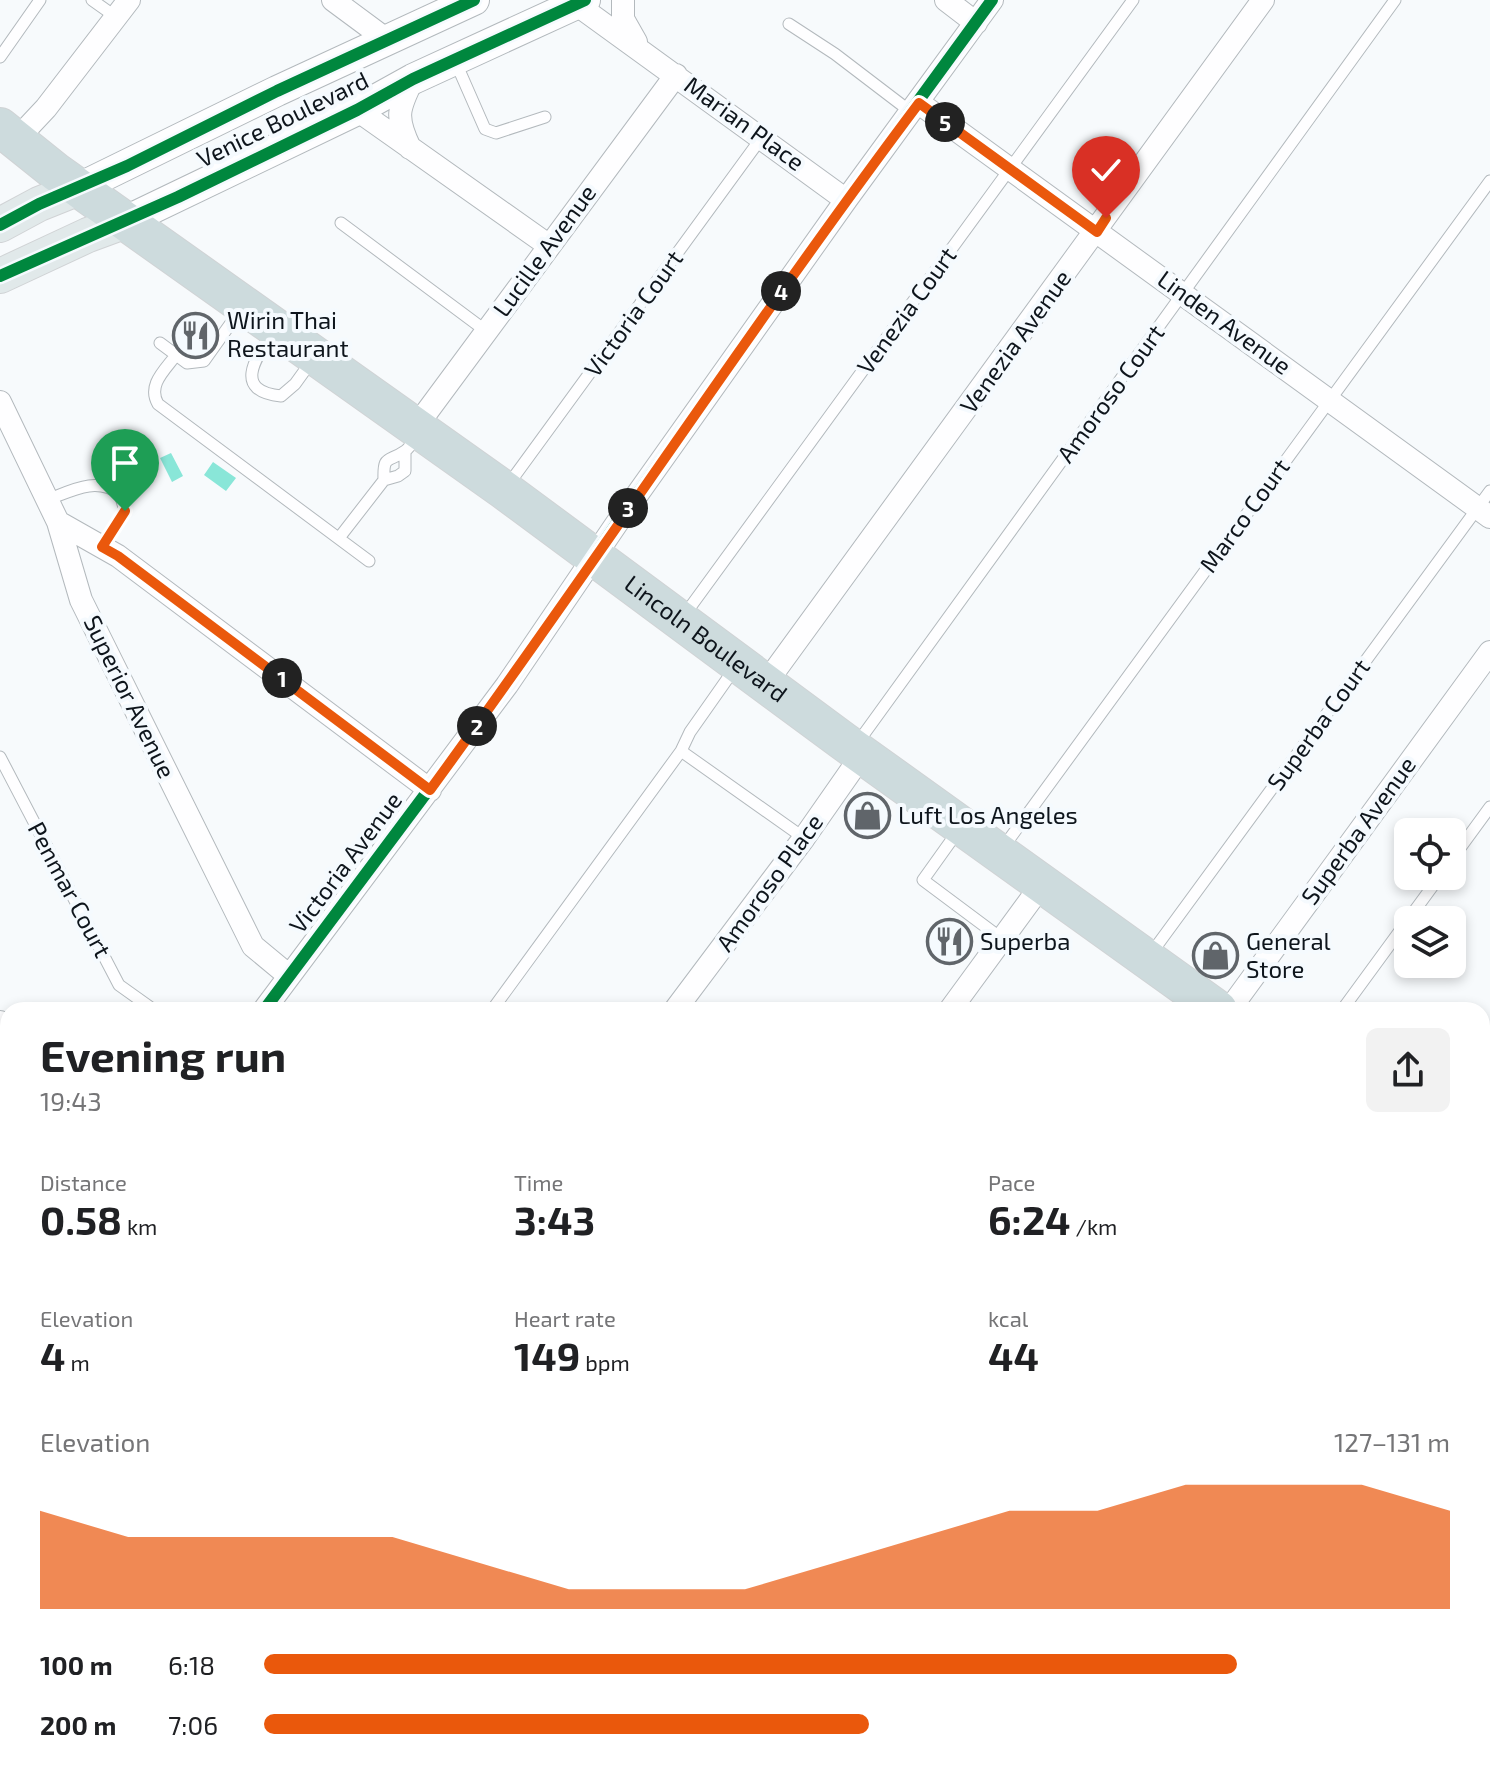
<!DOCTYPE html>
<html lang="en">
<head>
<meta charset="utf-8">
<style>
	body { margin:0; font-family:"Exo 2",sans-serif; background:#f2f2f2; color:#202124; height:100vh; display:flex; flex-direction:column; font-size:30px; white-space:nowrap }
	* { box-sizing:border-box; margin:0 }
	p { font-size:26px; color:#757577 }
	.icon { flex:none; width:44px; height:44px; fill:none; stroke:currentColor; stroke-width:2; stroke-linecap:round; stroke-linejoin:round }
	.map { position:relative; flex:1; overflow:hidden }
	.drawer { position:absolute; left:0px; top:1002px; width:1490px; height:768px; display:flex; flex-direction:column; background:#fff; border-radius:24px 24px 0 0; box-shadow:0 4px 12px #0003 }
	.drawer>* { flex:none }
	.tools { position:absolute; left:1394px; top:818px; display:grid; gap:16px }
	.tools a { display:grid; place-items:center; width:72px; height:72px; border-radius:12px; background:#fff; box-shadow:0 4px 12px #0003; font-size:40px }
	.pin { position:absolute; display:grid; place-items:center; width:68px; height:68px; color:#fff; margin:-82px -34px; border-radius:50% 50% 50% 0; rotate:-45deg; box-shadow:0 0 8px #0007 }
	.pin .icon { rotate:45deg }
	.km { position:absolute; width:40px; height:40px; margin:-20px; border-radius:50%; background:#222; color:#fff; font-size:22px; line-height:40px; text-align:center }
	.round { display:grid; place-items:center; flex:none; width:84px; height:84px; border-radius:12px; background:#f2f2f2 }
	.overview { display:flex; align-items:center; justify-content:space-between; height:136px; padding:0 40px }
	h1 { font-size:44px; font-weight:700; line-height:60px }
	.stats { display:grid; grid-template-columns:repeat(3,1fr); gap:12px; height:136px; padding:8px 40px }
	.stats div { display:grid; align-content:center }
	.stats b { font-size:40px; font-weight:700 }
	.stats small { font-size:22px; font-weight:400 }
	.stats p { font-size:22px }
	.chart { height:224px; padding:16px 40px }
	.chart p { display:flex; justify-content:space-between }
	.chart svg { width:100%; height:144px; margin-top:8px; fill:#ea580c; opacity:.7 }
	ul { padding:0 40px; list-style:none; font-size:26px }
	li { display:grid; grid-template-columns:128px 96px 1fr; align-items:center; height:60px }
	li i { height:20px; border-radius:10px; background:#ea580c }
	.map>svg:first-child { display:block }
	.water { fill:#89e6d8 }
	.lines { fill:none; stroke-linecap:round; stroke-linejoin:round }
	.lane-casing { stroke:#b3b9bd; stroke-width:13 }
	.street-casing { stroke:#b3b9bd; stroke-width:24 }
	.secondary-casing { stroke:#b3b9bd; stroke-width:32 }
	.primary-casing { stroke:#d0d3d5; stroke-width:36 }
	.highway-casing { stroke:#d0d3d5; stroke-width:40 }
	.lane { stroke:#fefeff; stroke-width:11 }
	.street { stroke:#fefeff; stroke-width:22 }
	.secondary { stroke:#fefeff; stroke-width:30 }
	.primary { stroke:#e1e9ea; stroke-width:34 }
	.highway { stroke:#cddbdd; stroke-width:38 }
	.cycleway-casing { stroke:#f5fafe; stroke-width:17 }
	.cycleway { stroke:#00873e; stroke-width:12 }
	.route-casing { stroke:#fff; stroke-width:16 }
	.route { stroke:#ea580c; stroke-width:10 }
	.labels { text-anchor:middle; stroke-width:8; stroke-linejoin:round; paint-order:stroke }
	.street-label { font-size:24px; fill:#0e151c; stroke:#f5fafe }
	.poi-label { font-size:24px; fill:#0e151c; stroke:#f5fafe; text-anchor:start }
</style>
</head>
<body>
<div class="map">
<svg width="1490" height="1770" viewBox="0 0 1490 1770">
	<rect width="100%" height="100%" fill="#f7fafc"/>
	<!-- water -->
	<path class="water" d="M171,453L183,476L172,482L160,458Z
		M213,462L236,478L226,491L204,475Z"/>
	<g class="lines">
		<defs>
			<path id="lane" d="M92,0L116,17
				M789,24L835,54L911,112
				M0,57L40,0
				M456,63L485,129L496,133L545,117
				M341,223L486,331
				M273,332C257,356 231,391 281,396L295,384L313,359
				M160,343L187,363L204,361L241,309
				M176,355C165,370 147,385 158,404L369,561
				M405,451V471L398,476L384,480C383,454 388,463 405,451C410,448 414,440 417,435
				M508,485L762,137
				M47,500C71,491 96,476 120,494L125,511L102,547
				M339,538L384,480
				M683,617L1133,0
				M856,745L1395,0
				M681,751L804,838
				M0,757L119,985L154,1010
				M958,831L923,880L1002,939
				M1002,849L1490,181
				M1452,859L1490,807
				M1150,955L1490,491
				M492,1010L681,751L690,732L735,668
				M1342,1010L1440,876
				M1482,1113L1490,1102
				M0,1143L8,1139
				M0,1343L8,1359
				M1482,1354L1490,1360
				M1482,1679L1490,1668
				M1461,1762L1472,1770
				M1043,1770L1049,1762
				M1415,1770L1421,1762"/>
			<path id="street" d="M333,0L387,40
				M623,0V19L636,42
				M946,0L976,23
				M576,4L846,200
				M919,103L1490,517
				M357,110L548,245
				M16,140L46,108L129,0
				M410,148C395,117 398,109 413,79
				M0,402L58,522L81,600L253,946L288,975
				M415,428L676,75
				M58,522L118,556L430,790
				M766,683L1263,0
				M264,1010L507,685L617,523L846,200L992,0
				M675,1010L804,838L862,755
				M950,1010L1043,883
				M1229,1010L1490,652
				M0,1022L8,1037
				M0,1283L8,1280
				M1482,1431L1490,1420
				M0,1648L8,1664
				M0,1731L8,1727
				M56,1762L60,1770
				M365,1762L369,1770
				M393,1770L398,1762
				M638,1770L644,1762
				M889,1770L895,1762
				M1234,1770L1240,1762"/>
			<path id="secondary" d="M79,188L277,91L474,0
				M126,221L357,110L413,79L585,0"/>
			<path id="primary" d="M0,225L39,204L79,188
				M0,276L88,235L126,221"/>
			<g id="highway">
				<path id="s1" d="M0,127L56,172L504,490L843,741L1218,1010"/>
				<path d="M1482,1201L1490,1206"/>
			</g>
		</defs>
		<!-- lane casing -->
		<use href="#lane" class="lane-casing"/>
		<!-- street casing -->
		<use href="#street" class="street-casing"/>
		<!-- secondary casing -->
		<use href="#secondary" class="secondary-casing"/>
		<!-- primary casing -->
		<use href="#primary" class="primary-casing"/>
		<!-- highway casing -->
		<use href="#highway" class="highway-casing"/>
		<!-- lane -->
		<use href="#lane" class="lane"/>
		<!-- street -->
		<use href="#street" class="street"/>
		<!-- secondary -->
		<use href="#secondary" class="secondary"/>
		<!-- primary -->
		<use href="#primary" class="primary"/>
		<!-- highway -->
		<use href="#highway" class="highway"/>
		<defs>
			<path id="cycleway" d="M0,225L39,204L127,166L277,91L474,0
				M0,276L178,197L357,110L413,79L585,0
				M264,1010L507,685L617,523L846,200L992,0"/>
		</defs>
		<!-- cycleway casing -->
		<use href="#cycleway" class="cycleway-casing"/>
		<!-- cycleway -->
		<use href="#cycleway" class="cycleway"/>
	</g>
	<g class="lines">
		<defs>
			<path id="route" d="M125,511L102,547L118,556L430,790C596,563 750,328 919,103L1097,232L1106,218"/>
		</defs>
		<!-- route casing -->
		<use href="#route" class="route-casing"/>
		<!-- route -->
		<use href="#route" class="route"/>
	</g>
	<!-- icons -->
	<defs>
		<symbol id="restaurant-ring" viewBox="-11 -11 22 22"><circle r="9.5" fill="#f5fafe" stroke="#60656a" stroke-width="1.5"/><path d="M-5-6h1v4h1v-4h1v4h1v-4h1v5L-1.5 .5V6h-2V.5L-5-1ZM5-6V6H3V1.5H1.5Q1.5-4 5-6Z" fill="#60656a"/></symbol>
		<symbol id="shop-ring" viewBox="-11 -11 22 22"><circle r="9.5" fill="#f5fafe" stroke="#60656a" stroke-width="1.5"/><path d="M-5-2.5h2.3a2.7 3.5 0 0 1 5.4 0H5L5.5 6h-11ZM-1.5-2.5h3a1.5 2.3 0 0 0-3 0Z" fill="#60656a"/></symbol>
	</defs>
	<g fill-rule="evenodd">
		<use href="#restaurant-ring" x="170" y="310" width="51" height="51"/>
		<use href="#shop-ring" x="842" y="790" width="51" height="51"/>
		<use href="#restaurant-ring" x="924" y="916" width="51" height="51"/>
		<use href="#shop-ring" x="1190" y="930" width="51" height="51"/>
	</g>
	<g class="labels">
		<!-- street labels -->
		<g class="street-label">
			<text transform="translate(283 120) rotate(-26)" y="8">Venice Boulevard</text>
			<text transform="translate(744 124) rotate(36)" y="8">Marian Place</text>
			<text transform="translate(545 251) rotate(-54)" y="8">Lucille Avenue</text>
			<text transform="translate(907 311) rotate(-54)" y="8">Venezia Court</text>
			<text transform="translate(634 314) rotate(-54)" y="8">Victoria Court</text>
			<text transform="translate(1224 323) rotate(36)" y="8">Linden Avenue</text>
			<text transform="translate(1016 342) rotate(-54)" y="8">Venezia Avenue</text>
			<text transform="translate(1111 394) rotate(-54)" y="8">Amoroso Court</text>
			<text transform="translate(1245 516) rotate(-54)" y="8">Marco Court</text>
			<text dy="8" stroke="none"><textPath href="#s1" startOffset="872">Lincoln Boulevard</textPath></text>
			<text transform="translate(129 697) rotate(64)" y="8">Superior Avenue</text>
			<text transform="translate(1319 725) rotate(-54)" y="8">Superba Court</text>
			<text transform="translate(1359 831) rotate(-54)" y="8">Superba Avenue</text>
			<text transform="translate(346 863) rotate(-53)" y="8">Victoria Avenue</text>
			<text transform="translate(770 883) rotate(-54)" y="8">Amoroso Place</text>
			<text transform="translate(69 890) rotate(62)" y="8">Penmar Court</text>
		</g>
		<!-- poi labels -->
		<g class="poi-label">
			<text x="227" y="329">Wirin Thai<tspan x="227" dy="28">Restaurant</tspan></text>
			<text x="898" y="824">Luft Los Angeles</text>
			<text x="980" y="950">Superba</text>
			<text x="1246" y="950">General<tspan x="1246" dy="28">Store</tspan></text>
		</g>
	</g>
</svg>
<div class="tools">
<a><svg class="icon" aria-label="locate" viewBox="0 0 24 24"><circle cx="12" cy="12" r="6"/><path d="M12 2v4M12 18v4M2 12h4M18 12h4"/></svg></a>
<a><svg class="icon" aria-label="layers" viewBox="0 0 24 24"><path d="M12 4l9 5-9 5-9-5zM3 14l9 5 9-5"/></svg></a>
</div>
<div class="pin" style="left:125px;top:511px;background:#1e9e55"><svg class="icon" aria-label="arrive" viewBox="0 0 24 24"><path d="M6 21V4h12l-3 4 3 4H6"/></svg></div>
<div class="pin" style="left:1106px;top:218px;background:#d93025"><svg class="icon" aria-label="check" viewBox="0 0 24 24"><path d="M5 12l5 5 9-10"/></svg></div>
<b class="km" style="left:282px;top:678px">1</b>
<b class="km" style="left:477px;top:726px">2</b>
<b class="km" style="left:628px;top:508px">3</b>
<b class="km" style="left:781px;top:291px">4</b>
<b class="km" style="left:945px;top:122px">5</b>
<section class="drawer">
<div class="overview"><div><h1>Evening run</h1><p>19:43</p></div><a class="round"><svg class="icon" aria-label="share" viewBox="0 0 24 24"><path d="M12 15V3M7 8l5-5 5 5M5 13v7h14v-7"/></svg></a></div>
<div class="stats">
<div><p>Distance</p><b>0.58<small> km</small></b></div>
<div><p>Time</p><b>3:43</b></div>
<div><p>Pace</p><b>6:24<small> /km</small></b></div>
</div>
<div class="stats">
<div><p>Elevation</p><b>4<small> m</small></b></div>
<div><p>Heart rate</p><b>149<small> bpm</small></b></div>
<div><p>kcal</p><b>44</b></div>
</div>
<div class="chart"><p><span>Elevation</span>127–131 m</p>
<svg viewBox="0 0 160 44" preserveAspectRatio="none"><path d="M0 44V14L10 22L20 22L30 22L40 22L50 30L60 38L70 38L80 38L90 30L100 22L110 14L120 14L130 6L140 6L150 6L160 14V44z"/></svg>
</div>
<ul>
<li><b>100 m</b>6:18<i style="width:82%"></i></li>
<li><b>200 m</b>7:06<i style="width:51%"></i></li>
</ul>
</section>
</div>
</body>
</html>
